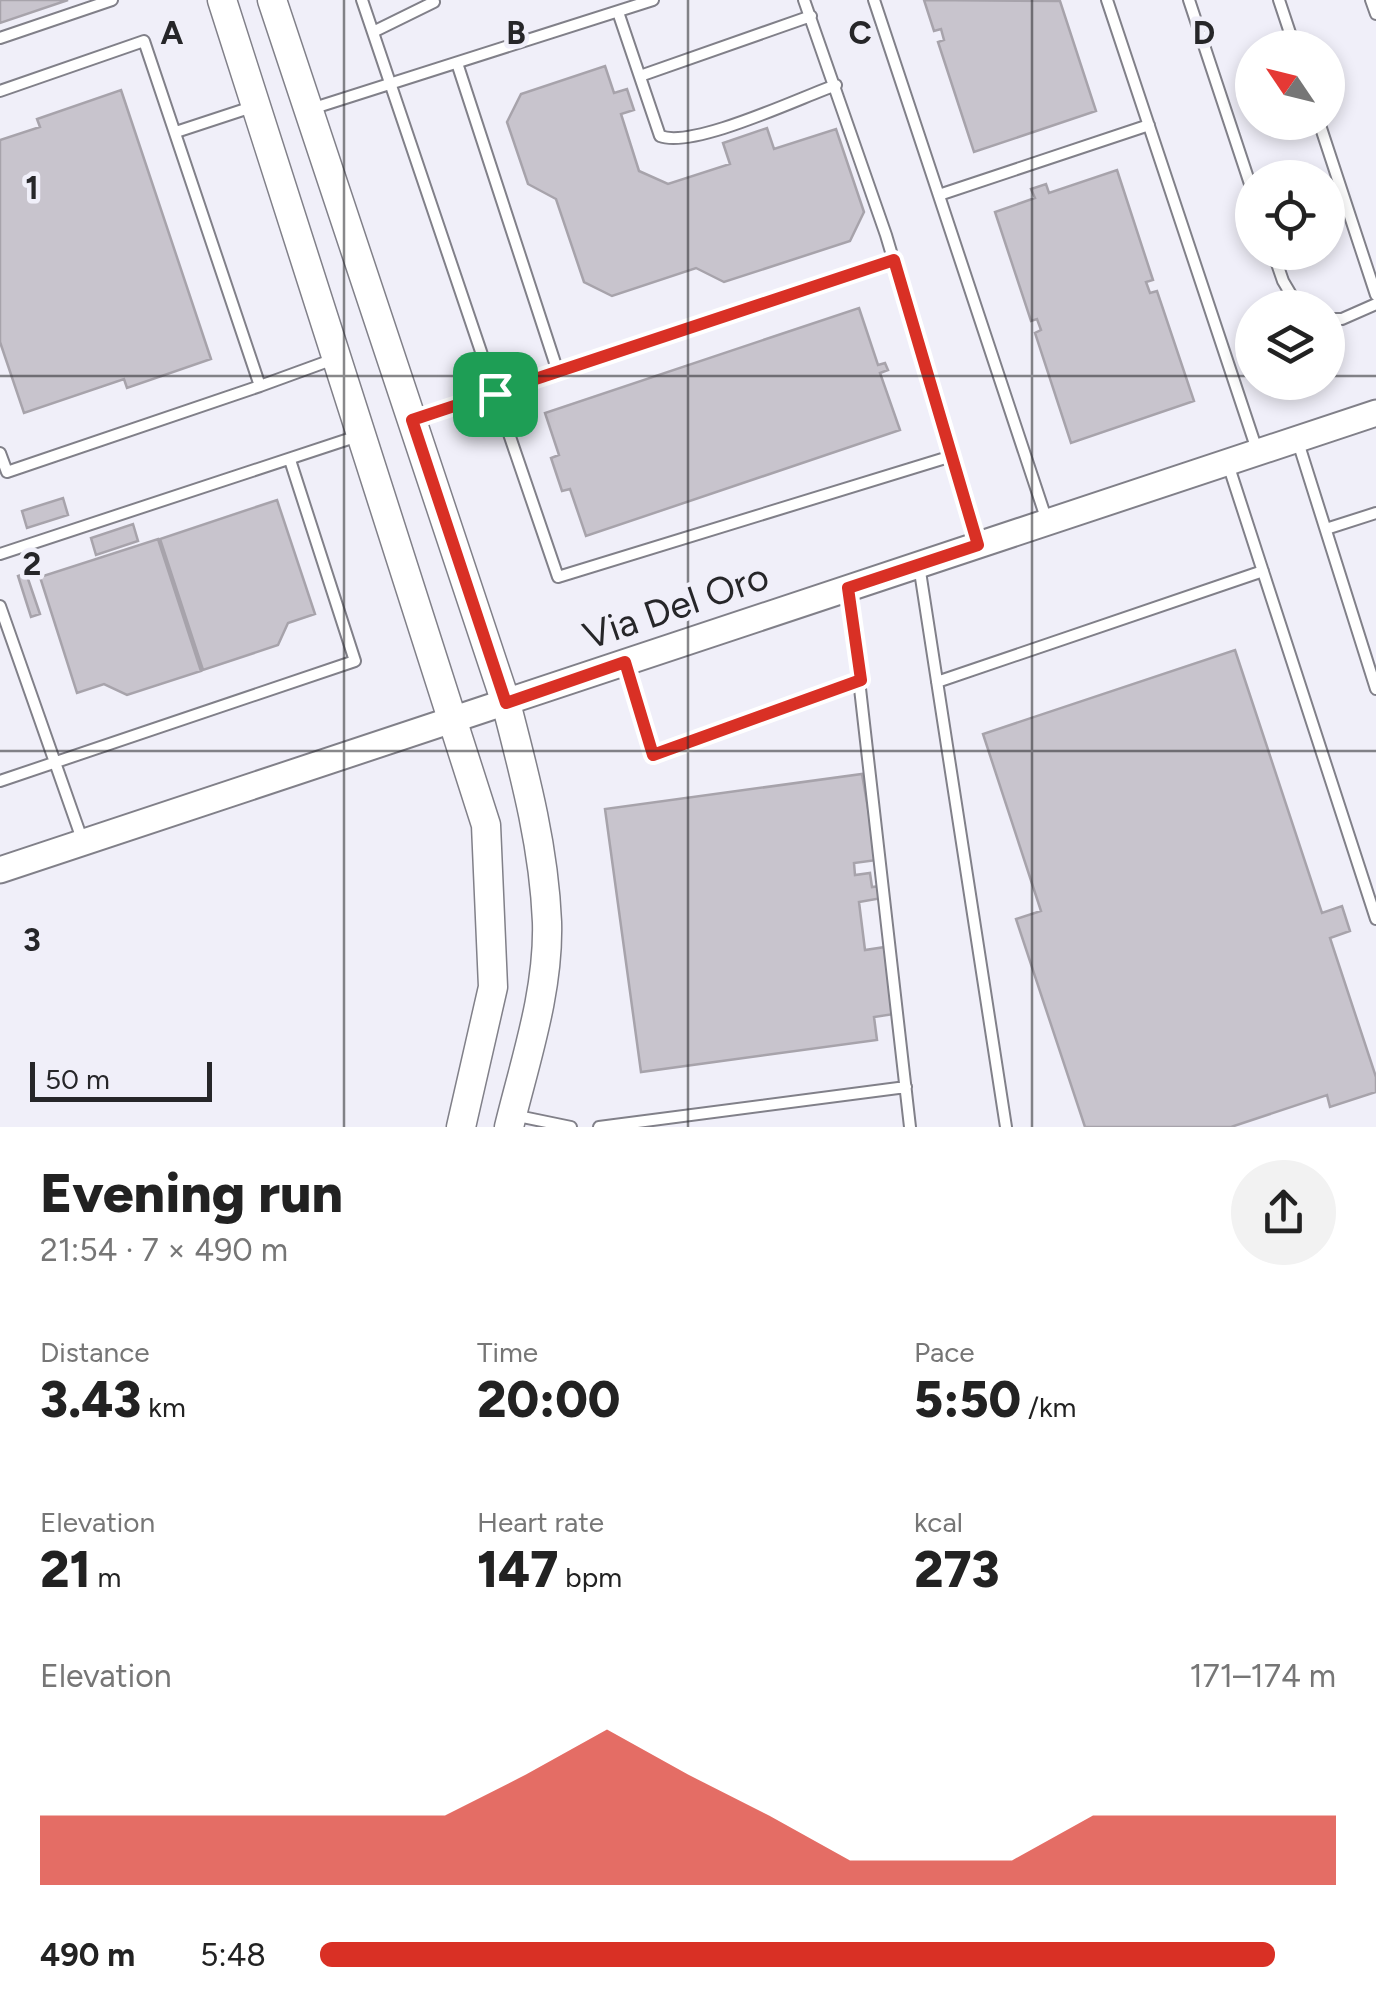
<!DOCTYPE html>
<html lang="en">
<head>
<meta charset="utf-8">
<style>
	body { margin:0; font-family:Figtree,sans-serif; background:#f2f2f2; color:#222; height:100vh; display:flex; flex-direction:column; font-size:38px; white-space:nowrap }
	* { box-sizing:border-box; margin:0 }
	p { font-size:32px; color:#767676 }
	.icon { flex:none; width:55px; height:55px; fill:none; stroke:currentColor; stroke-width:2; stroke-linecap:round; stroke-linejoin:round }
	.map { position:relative; height:1127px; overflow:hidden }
	.panel { display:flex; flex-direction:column; background:#fff; flex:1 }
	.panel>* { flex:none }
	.needle { width:65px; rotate:305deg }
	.controls { position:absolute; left:1235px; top:30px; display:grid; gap:20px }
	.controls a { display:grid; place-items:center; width:110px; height:110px; border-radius:50%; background:#fff; box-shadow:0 5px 15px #0003; font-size:50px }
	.scale { position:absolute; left:30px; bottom:25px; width:182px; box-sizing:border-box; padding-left:10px; border:5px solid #262629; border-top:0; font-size:28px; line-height:35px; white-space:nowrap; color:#262629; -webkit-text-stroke:8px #f0eff9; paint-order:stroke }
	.pin { position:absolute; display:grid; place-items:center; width:85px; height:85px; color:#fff; margin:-42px; border-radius:20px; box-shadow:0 5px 15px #0006 }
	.round { display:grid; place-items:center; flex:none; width:105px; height:105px; border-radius:52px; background:#f2f2f2 }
	.headline { display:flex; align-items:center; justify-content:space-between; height:170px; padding:0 40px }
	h1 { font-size:55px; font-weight:800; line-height:75px }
	.figures { display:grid; grid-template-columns:repeat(3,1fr); gap:15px; height:170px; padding:10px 40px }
	.figures div { display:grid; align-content:center }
	.figures b { font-size:50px; font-weight:800 }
	.figures small { font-size:28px; font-weight:400 }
	.figures p { font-size:28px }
	.chart { height:280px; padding:20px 40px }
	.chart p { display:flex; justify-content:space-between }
	.chart svg { width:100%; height:180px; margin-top:10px; fill:#d93025; opacity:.7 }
	ul { padding:0 40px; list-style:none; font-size:32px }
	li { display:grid; grid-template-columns:160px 120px 1fr; align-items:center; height:75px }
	li i { height:25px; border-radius:12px; background:#d93025 }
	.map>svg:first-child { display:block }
	.building { fill:#c8c4cd; stroke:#a7a3ab; stroke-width:2.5 }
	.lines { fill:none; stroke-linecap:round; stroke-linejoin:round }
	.service-casing { stroke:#818089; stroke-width:14 }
	.tertiary-casing { stroke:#818089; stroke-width:29 }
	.secondary-casing { stroke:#818089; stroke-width:31 }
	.service { stroke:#fff; stroke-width:10 }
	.tertiary { stroke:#fff; stroke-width:25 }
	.secondary { stroke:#fff; stroke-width:28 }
	.route-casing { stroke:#fff; stroke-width:20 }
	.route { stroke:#d93025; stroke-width:12 }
	.grid { fill:none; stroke:#262629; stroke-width:2.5; stroke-opacity:0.55 }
	.labels { text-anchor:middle; stroke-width:9; stroke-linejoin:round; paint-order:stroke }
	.street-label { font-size:38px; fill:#262629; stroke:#f0eff9 }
	.grid-label { font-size:32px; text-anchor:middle; font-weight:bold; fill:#262629; stroke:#f0eff9; stroke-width:9; stroke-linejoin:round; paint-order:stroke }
</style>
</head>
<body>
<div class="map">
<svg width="1376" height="1127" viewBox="0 0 1376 1127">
	<rect width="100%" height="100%" fill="#f0eff9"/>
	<!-- building -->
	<path class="building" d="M0,0H68L0,23Z
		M924,0L1060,1L1096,111L974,152L938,42L944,40L941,29L934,31Z
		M605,66L614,93L627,89L634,110L621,114L639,171L668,184L730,164L723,143L767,128L774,149L836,129L864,212L850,241L724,282L696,268L612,296L584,282L556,199L528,184L507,122L521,94Z
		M121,90L211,359L127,388L124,379L24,413L0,342V140L40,127L37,119Z
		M1117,170L1153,280L1146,282L1150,293L1157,291L1194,401L1071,443L1035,333L1041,330L1037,319L1031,321L995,212L1035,198L1031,189L1046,184L1049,193Z
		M859,308L878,365L885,363L888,370L880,373L900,430L586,536L570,489L562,491L551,458L559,455L545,413Z
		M63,498L68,515L27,528L22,511Z
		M277,500L315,614L288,623L278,645L203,670L160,539Z
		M133,524L138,541L96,555L91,538Z
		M158,539L201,671L127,695L104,684L77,693L40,577Z
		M26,573L40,614L31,617L18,576Z
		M1235,650L1322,913L1342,906L1350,931L1330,938L1376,1077V1092L1330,1107L1327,1095L1231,1127H1085L1016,919L1041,911L983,734Z
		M862,774L877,860L854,863L855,875L870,873L872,887L881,886L882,898L859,902L865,950L885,947L894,1014L874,1017L877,1040L641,1072L605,809Z"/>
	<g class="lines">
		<defs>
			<path id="service" d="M362,0L495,393L415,419
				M804,0L886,235L978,544
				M874,0L1047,521
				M1107,0L1257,450
				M1189,0L1252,190
				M1279,0L1295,48
				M1371,0L1376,14
				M618,12L660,136C693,149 799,98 836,85
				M373,32L434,2
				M0,38L112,0
				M457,63L558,372
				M640,76L811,16
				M0,91L144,41L260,386L7,472L0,453
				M311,109L653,0
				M1319,122L1376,295
				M176,132L252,107
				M939,195L1149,125
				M1273,252L1283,281L1299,308
				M894,260L495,393L558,577L952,456
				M1328,319H1342L1376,304
				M260,386L334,359
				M1298,442L1376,689
				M1228,464L1376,919
				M1326,529L1376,513
				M0,554L361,435
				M919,565L1006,1127
				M849,592L910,1127
				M0,606L83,842
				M625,662L653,755L861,680
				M937,682L1263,571
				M0,781L355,661L290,460
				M513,1115L571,1127
				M599,1127L906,1087"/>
			<path id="tertiary" d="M0,870L1376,413"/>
			<path id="secondary" d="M222,0L486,825L493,987L461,1127
				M272,0L506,703C525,776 544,847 547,922C549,992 525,1061 509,1127"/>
		</defs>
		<!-- service casing -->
		<use href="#service" class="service-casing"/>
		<!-- tertiary casing -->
		<use href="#tertiary" class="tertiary-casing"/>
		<!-- secondary casing -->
		<use href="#secondary" class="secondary-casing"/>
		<!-- service -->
		<use href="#service" class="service"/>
		<!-- tertiary -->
		<use href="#tertiary" class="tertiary"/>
		<!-- secondary -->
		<use href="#secondary" class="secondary"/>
	</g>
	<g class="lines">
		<defs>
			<path id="route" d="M894,260L978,545L848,588L861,680L653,755L625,662L506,703L412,420Z"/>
		</defs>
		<!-- route casing -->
		<use href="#route" class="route-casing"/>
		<!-- route -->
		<use href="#route" class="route"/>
	</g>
	<!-- grid -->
	<path class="grid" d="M344,0V1127M688,0V1127M1032,0V1127M0,376H1252M1328,376H1376M0,751H1376"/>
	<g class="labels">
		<!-- street labels -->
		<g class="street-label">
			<text transform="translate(676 606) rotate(-19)" y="13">Via Del Oro</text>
		</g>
	</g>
	<g class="grid-label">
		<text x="172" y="44">A</text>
		<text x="516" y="44">B</text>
		<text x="860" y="44">C</text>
		<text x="1204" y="44">D</text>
		<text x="32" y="199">1</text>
		<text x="32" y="575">2</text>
		<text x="32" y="951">3</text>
	</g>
</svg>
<div class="controls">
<a><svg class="needle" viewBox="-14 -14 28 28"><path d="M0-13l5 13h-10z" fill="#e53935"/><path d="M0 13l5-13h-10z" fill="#767676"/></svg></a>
<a><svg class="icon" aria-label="locate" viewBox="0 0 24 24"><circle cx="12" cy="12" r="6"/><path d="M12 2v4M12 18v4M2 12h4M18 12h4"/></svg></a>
<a><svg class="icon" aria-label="layers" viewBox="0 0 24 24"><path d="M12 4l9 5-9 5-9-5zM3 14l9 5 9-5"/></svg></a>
</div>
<div class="scale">50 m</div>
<div class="pin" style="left:495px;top:394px;background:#1e9e55"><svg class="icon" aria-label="arrive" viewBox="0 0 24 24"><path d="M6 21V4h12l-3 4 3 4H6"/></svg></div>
</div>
<section class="panel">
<div class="headline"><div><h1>Evening run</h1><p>21:54 · 7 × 490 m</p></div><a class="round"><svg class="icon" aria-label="share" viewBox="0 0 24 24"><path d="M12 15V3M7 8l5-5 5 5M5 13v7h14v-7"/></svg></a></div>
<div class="figures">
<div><p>Distance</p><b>3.43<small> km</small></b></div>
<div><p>Time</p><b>20:00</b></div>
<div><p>Pace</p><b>5:50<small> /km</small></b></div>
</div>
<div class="figures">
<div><p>Elevation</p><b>21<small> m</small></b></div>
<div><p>Heart rate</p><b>147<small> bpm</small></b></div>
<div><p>kcal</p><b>273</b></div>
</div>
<div class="chart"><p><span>Elevation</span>171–174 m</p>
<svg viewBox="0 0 160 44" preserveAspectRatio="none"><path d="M0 44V27L10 27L20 27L30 27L40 27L50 27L60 17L70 6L80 17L90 27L100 38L110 38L120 38L130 27L140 27L150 27L160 27V44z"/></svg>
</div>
<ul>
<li><b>490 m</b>5:48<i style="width:94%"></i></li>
</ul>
</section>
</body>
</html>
